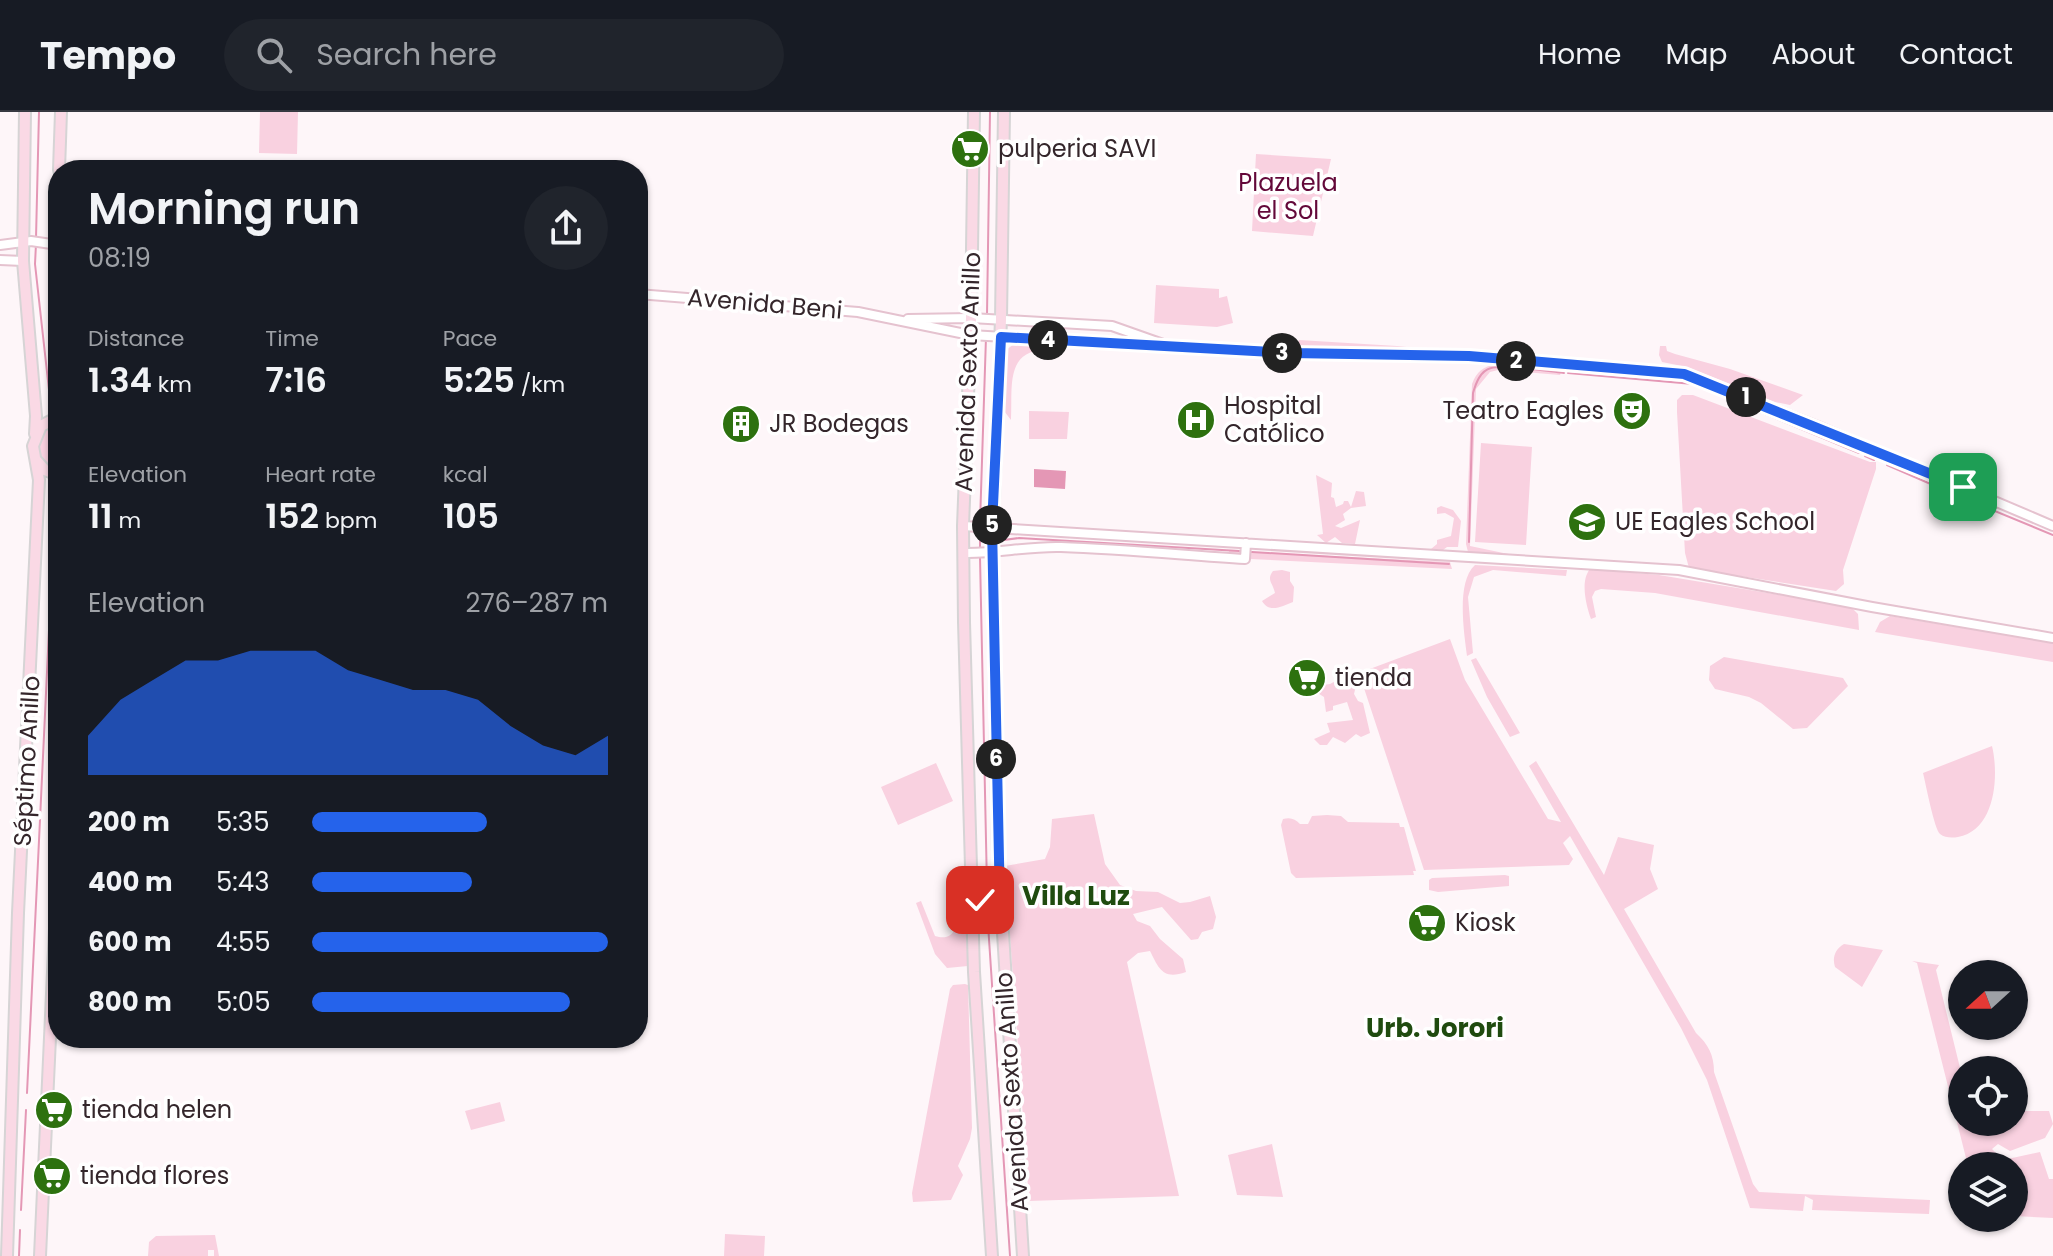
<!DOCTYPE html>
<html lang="en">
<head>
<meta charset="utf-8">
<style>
	body { margin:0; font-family:Poppins,sans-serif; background:#20242c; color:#f1f3f6; height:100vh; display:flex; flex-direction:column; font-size:30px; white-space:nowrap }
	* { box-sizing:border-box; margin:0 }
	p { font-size:26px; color:#9ea1a6 }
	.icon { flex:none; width:44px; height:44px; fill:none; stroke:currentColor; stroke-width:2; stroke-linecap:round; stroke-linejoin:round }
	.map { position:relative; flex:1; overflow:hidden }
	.drawer { position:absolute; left:48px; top:48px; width:600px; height:888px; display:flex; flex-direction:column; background:#171b24; border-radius:32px; box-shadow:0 2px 6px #0004 }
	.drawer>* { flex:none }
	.needle { width:52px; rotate:249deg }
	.controls { position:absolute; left:1948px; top:848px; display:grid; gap:16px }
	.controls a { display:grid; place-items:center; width:80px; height:80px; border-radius:50%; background:#171b24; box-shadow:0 2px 6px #0004; font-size:40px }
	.pin { position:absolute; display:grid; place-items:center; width:68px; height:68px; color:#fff; margin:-34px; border-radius:16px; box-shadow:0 4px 12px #0006 }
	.km { position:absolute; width:40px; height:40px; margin:-20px; border-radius:50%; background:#222; color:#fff; font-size:22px; line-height:40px; text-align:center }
	.round { display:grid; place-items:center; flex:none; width:84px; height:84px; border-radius:42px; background:#20242c }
	.headline { display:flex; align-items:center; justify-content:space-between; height:136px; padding:0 40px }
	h1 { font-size:44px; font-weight:600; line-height:60px }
	.figures { display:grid; grid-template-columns:repeat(3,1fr); gap:12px; height:136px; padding:8px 40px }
	.figures div { display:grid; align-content:center }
	.figures b { font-size:34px; font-weight:600 }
	.figures small { font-size:22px; font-weight:400 }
	.figures p { font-size:22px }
	.chart { height:224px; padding:16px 40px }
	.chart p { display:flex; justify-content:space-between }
	.chart svg { width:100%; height:144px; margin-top:8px; fill:#2563eb; opacity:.7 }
	ul { padding:0 40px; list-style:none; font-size:26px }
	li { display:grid; grid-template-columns:128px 96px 1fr; align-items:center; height:60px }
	li i { height:20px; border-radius:10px; background:#2563eb }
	header { display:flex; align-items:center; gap:48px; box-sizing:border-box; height:112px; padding:0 40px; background:#171b24; border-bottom:2px solid #363941 }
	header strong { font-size:38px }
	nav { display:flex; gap:44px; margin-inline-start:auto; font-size:28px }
	.search { width:560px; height:72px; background:#20242c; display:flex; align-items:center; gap:20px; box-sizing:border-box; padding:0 28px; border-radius:44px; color:#9ea1a6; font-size:30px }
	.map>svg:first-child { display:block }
	.green { fill:#f9d1e0 }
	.water { fill:#e497b5 }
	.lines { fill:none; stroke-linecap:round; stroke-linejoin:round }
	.stream { stroke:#e497b5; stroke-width:2 }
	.minor-casing { stroke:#e5c2cf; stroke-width:12 }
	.major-casing { stroke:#d6d4d5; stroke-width:14 }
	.minor { stroke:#fff; stroke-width:8 }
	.major { stroke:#fad9e5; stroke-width:10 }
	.route-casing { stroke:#fff; stroke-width:16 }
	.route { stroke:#2563eb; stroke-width:10 }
	.labels { text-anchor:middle; stroke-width:7; stroke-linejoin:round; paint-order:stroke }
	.poi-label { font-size:24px; fill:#34262b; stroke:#fff; text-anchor:start }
	.park-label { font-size:24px; fill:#630839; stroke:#fff }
	.street-label { font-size:24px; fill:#34262b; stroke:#fff }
	.neighbourhood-label { font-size:26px; font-weight:bold; fill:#1f4b0f; stroke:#fff }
</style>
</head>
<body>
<header>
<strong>Tempo</strong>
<div class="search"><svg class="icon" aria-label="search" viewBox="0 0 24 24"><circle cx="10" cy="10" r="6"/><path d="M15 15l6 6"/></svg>Search here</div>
<nav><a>Home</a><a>Map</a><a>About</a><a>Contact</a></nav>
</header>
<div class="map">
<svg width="2053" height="1144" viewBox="0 0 2053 1144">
	<rect width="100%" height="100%" fill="#fef6f9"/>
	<!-- green -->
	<path class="green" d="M260,0H298L297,42L259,41Z
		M1256,42L1331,47L1313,124L1252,119Z
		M1156,173L1219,177V186L1227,184L1233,211L1217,215L1154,211Z
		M1299,228L1397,234L1463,241L1314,237L1298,232Z
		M1014,232H1043L1046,238C1004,238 1013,278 1011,308L1001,295L1006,238Z
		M1660,234H1666L1667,239L1675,242L1730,257L1803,283L1790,293L1775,290L1687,255L1662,250L1659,243Z
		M1496,252L1562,258L1560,263L1498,258L1490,260L1476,277L1470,434L1513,443L1510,445L1468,440L1466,432L1472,272C1477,259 1483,255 1496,252Z
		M1682,283H1693L1870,350H1876V357L1843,458L1844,472L1836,479L1689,456L1685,441L1677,300V288Z
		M1029,299L1069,300L1067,327H1029Z
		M58,311V358C41,351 35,338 42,321Z
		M1481,331L1532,335L1526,433L1475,430Z
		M1316,363L1332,371L1331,385L1334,386L1336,395L1343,392L1344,389H1348L1351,395L1356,379L1364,380L1366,394L1351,396L1343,402L1345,408L1335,414L1341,416L1360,408L1355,432L1342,431L1335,425L1326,431L1317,423L1323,422Z
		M1441,394L1453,398L1461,409L1458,435H1447L1443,438L1431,437L1437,432V428L1451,424L1454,406L1445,401L1437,402V396Z
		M1229,439L1450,450L1452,457L1229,446Z
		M1475,453L1567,458L1566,464L1493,458L1474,465L1468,485L1473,541L1467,544C1464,520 1456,470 1475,453Z
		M1590,457L1659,463L1829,491L1852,496L1858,502L1859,518L1655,481L1601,477L1595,479L1592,485L1596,505L1591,507C1586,493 1580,469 1590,457Z
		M1282,458L1290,460V469L1294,475L1293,490C1282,494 1270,502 1262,489L1275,481C1273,471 1266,468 1273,459Z
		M1890,504L2053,531V550L1875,520L1880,510Z
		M1450,527L1465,568L1548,707L1561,710L1529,654L1536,649L1604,763L1618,725L1654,733L1650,757L1658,777L1624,797L1696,921C1708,932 1714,943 1714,960L1753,1072L1759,1080L1930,1088L1929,1102L1812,1098L1813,1088L1805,1084L1803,1099L1750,1096L1707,968L1681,916L1570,724L1563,731L1573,747L1569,753L1424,758L1359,561Z
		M1724,545L1843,566L1848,574L1807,616L1793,617L1761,591L1749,585L1715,577L1709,568L1710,554Z
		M1476,546L1520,621L1510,625L1487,585L1471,548Z
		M1350,561C1359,565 1356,574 1354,582L1358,589L1363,591L1370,621L1361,625L1356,622L1345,631L1333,625L1327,633H1320L1314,627L1330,620L1327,611L1353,608L1347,590L1333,594V598L1326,600L1324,585L1316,580L1317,574L1330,572Z
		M1992,634C1999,663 1996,718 1958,725C1952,726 1945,726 1940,722C1934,716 1926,673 1923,661Z
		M936,651L953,689L898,713L881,675Z
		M1094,702L1105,752L1120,773L1136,779L1158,780L1180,791L1190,790L1210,784L1216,805L1213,817L1202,820L1198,827L1191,828L1162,795L1133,802L1137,809L1150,814L1160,827L1183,847L1186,860C1163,868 1159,857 1150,839L1138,841L1127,850L1179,1084L1029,1089L1005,754L1045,747L1050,735L1052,707Z
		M1327,703L1341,704L1348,710L1399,711L1400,715H1404L1416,759H1413L1414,763L1296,766L1291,761L1281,713L1283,707C1291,705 1295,707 1300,712H1308L1312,704Z
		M1505,763L1509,764V774L1438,780L1429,778V768L1432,766Z
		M956,765H963L968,854L947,856L935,842L916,791L921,789L935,824C967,834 957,784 956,765Z
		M1844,832L1883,838L1862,875L1835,855C1832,846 1835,837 1844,832Z
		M1912,849L1939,853L1936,858L1962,964V1010H1973L1975,1014L1982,1010H2014V999H2049L2053,1012L2045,1026L2010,1039L1998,1032L1992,1037L2003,1048L2040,1040L2049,1067H2053V1106L2014,1104V1054H1968L1917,851Z
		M965,872L968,873L972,1016L970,1027L958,1054L963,1063L951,1088L913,1090L912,1081L950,877L953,873Z
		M500,990L505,1009L471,1018L465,999Z
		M1272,1032L1283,1085L1237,1083L1228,1043Z
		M725,1122L765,1124L764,1144H724Z
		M215,1123L219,1144H214V1138H208V1144H148L149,1130L156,1124Z"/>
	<!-- water -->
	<path class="water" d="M1034,357L1066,359L1065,377L1034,375Z"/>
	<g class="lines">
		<!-- stream -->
		<path class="stream" d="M36,126L39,0
			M36,132L35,152L52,305
			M987,203L990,0
			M1568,261L1693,272L1859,341
			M1865,344L1874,348
			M1887,353L1933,373
			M52,357L53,311
			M1939,376L2053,423
			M980,411L986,225
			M980,417V439
			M996,429L1019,426L1239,439
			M1469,430L1473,281C1476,271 1480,259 1491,256C1504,252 1548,259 1564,261
			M1252,440L1449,452
			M980,445L987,775
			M987,797L1010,1144
			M27,981L51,476L52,367
			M21,1098L26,998
			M19,1144L20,1118"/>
		<defs>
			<path id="minor" d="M0,133L31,129L58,133
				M0,148L23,149
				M638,182L858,200L970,223L1291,241L1469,244L1684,262L1818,314L2053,414
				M908,207L971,206L1112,214L1163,232
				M963,414L1679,458L1872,495L2053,526
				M963,441C996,442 1027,434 1061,435C1122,437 1183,443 1245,447L1246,431"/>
			<path id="major" d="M25,0L23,149L36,304L35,322
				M974,0L971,206L963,414L964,510L974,860L992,1144
				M1004,0L1001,207L992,441L998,740L1023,1144
				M59,58L61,0
				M58,74L56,133L58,159
				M36,348L45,358L58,363
				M971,773L980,780H991L999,773
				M972,796L980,788L992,787L1000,794
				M7,1144L18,801L39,368L33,334L41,314L58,305
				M40,1144L58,751"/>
		</defs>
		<!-- minor casing -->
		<use href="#minor" class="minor-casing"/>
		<!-- major casing -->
		<use href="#major" class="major-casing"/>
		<!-- minor -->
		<use href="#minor" class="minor"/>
		<!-- major -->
		<use href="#major" class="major"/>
	</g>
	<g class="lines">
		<defs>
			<path id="route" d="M980,788L992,787L1000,794L992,414L1001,225L1291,241L1469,244L1684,262L1963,375"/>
		</defs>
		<!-- route casing -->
		<use href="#route" class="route-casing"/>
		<!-- route -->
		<use href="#route" class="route"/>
	</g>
	<!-- icons -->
	<defs>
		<symbol id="supermarket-disc" viewBox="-11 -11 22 22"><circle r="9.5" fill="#2d710f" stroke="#fff"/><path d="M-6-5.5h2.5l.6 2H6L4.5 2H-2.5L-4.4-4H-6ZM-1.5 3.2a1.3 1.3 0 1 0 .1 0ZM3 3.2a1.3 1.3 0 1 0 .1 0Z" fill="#fff"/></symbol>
		<symbol id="theatre-disc" viewBox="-11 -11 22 22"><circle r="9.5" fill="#2d710f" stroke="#fff"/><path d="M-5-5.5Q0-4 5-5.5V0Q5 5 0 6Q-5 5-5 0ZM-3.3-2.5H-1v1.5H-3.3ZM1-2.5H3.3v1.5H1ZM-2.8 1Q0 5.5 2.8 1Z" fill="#fff"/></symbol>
		<symbol id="hospital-disc" viewBox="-11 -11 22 22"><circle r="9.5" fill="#2d710f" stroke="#fff"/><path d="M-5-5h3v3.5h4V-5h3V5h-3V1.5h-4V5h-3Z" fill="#fff"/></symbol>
		<symbol id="building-disc" viewBox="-11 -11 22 22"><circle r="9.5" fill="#2d710f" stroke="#fff"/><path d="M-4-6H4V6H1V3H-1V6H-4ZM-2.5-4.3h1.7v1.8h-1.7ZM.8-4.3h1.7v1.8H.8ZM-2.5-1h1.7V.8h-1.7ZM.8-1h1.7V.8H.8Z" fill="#fff"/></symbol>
		<symbol id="school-disc" viewBox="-11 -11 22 22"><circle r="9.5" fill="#2d710f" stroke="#fff"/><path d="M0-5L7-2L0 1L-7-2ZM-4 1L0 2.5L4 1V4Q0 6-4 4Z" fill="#fff"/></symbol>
	</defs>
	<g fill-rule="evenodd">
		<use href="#supermarket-disc" x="948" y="15" width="44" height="44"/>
		<use href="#theatre-disc" x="1610" y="277" width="44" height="44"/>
		<use href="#hospital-disc" x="1174" y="286" width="44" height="44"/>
		<use href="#building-disc" x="719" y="290" width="44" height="44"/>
		<use href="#school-disc" x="1565" y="388" width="44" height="44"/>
		<use href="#supermarket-disc" x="1285" y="544" width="44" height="44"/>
		<use href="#supermarket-disc" x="1405" y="789" width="44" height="44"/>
		<use href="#supermarket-disc" x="32" y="976" width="44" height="44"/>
		<use href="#supermarket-disc" x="30" y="1042" width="44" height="44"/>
	</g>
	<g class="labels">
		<!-- poi labels -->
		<g class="poi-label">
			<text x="998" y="45">pulperia SAVI</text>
			<text x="1224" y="302">Hospital<tspan x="1224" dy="28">Católico</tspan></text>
			<text x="1604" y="307" text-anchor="end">Teatro Eagles</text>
			<text x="769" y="320">JR Bodegas</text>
			<text x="1615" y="418">UE Eagles School</text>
			<text x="1335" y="574">tienda</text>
			<text x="1455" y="819">Kiosk</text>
			<text x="82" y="1006">tienda helen</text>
			<text x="80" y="1072">tienda flores</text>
		</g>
		<!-- park labels -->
		<g class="park-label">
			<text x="1288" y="79">Plazuela<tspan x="1288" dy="28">el Sol</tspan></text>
		</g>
		<!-- street labels -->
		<g class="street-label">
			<text transform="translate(765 192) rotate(5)" y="8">Avenida Beni</text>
			<text transform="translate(968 260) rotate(-88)" y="8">Avenida Sexto Anillo</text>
			<text transform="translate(27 649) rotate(-87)" y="8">Séptimo Anillo</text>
			<text transform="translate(1012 980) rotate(-94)" y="8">Avenida Sexto Anillo</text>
		</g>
		<!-- neighbourhood labels -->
		<g class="neighbourhood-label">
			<text x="1076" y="793">Villa Luz</text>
			<text x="1435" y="925">Urb. Jorori</text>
		</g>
	</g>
</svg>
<div class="controls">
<a><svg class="needle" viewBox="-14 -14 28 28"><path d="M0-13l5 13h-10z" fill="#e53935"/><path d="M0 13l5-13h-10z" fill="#9ea1a6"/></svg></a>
<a><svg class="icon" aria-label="locate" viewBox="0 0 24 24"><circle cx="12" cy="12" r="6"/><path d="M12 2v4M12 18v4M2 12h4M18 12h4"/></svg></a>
<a><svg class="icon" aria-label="layers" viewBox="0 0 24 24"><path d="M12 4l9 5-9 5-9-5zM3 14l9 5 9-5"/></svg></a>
</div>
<div class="pin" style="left:1963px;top:375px;background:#1e9e55"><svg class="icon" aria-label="arrive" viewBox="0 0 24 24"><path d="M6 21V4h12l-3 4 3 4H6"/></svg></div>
<div class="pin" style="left:980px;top:788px;background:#d93025"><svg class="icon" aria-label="check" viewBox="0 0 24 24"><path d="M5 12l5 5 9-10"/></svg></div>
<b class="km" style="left:1746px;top:285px">1</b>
<b class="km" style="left:1516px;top:249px">2</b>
<b class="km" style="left:1282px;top:241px">3</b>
<b class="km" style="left:1048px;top:228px">4</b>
<b class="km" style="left:992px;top:413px">5</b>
<b class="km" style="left:996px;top:647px">6</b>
<section class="drawer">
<div class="headline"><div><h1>Morning run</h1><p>08:19</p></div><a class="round"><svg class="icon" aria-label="share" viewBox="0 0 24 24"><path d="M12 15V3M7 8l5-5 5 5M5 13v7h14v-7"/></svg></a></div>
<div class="figures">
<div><p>Distance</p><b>1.34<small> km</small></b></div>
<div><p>Time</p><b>7:16</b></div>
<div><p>Pace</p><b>5:25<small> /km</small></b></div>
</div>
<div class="figures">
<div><p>Elevation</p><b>11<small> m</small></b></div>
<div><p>Heart rate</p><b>152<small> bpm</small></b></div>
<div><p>kcal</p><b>105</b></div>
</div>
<div class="chart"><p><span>Elevation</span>276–287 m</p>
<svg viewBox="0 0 160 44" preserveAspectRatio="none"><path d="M0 44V32L10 21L20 15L30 9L40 9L50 6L60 6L70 6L80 12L90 15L100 18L110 18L120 21L130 29L140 35L150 38L160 32V44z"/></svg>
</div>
<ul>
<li><b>200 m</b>5:35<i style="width:59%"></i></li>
<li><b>400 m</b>5:43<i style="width:54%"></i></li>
<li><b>600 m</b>4:55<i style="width:100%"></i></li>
<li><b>800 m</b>5:05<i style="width:87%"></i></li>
</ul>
</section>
</div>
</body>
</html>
